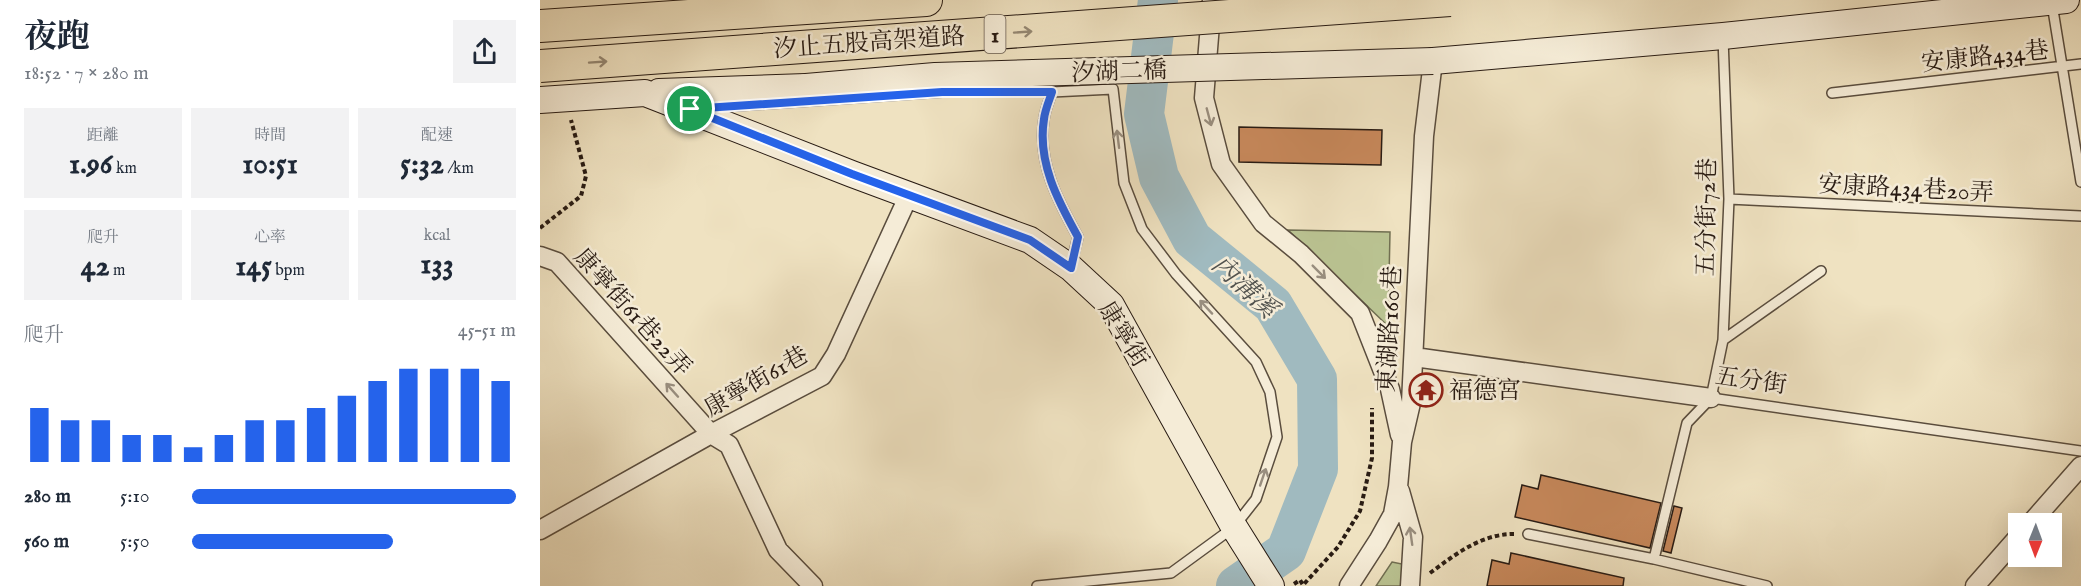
<!DOCTYPE html>
<html lang="zh-TW">
<head>
<meta charset="utf-8">
<style>
	body { margin:0; font-family:"IM FELL English","Noto Serif TC",serif; background:#f2f2f3; color:#1f2937; height:100vh; display:flex; flex-direction:column; font-size:22px; white-space:nowrap }
	* { box-sizing:border-box; margin:0 }
	p { font-size:20px; color:#747a83 }
	.icon { flex:none; width:33px; height:33px; fill:none; stroke:currentColor; stroke-width:2; stroke-linecap:round; stroke-linejoin:round }
	.map { position:relative; flex:1; overflow:hidden }
	.panel { display:flex; flex-direction:column; background:#fff; width:540px }
	.panel>* { flex:none }
	.needle { width:39px; rotate:181deg }
	.tools { position:absolute; left:1468px; top:513px; display:grid; gap:12px }
	.tools a { display:grid; place-items:center; width:54px; height:54px; border-radius:0px; background:#fff; box-shadow:0 6px 24px #0002; font-size:30px }
	.pin { position:absolute; display:grid; place-items:center; width:51px; height:51px; color:#fff; margin:-26px; border:3px solid #fff; border-radius:50%; box-shadow:0 2px 6px #0007 }
	.round { display:grid; place-items:center; flex:none; width:63px; height:63px; border-radius:0px; background:#f2f2f3 }
	.head { display:flex; align-items:center; justify-content:space-between; height:102px; padding:0 24px }
	h1 { font-size:33px; font-weight:700; line-height:45px }
	.stats { display:grid; grid-template-columns:repeat(3,1fr); gap:9px; height:102px; padding:6px 24px }
	.stats div { display:grid; align-content:center; border-radius:0px; background:#f2f2f3; text-align:center }
	.stats b { font-size:30px; font-weight:700 }
	.stats small { font-size:16px; font-weight:400 }
	.stats p { font-size:16px }
	.chart { height:168px; padding:12px 24px }
	.chart p { display:flex; justify-content:space-between }
	.chart svg { width:100%; height:108px; margin-top:6px; stroke:#2563eb; stroke-width:6 }
	ul { padding:0 24px; list-style:none; font-size:20px }
	li { display:grid; grid-template-columns:96px 72px 1fr; align-items:center; height:45px }
	li i { height:15px; border-radius:8px; background:#2563eb }
	main { display:flex; flex:1; min-height:0 }
	.map>svg:first-child { display:block }
	.green { fill:#bac392; stroke:#716f52; stroke-width:1.5 }
	.lines { fill:none; stroke-linecap:round; stroke-linejoin:round }
	.river { stroke:#a0babf; stroke-width:40 }
	.building { fill:#c7885b; stroke:#281b13; stroke-width:1.5 }
	.lane-casing { stroke:#5a4d3e; stroke-width:12 }
	.street-casing { stroke:#5a4d3e; stroke-width:21 }
	.secondary-casing { stroke:#281b13; stroke-width:28 }
	.highway-casing { stroke:#281b13; stroke-width:34 }
	.path { stroke:#281b13; stroke-width:4; stroke-dasharray:4.5 3; stroke-linecap:butt }
	.lane { stroke:#f5ecd7; stroke-width:9 }
	.street { stroke:#f5ecd7; stroke-width:18 }
	.secondary { stroke:#f5ecd7; stroke-width:26 }
	.highway { stroke:#efe2c1; stroke-width:32 }
	.secondary-bridge-casing { stroke:#281b13; stroke-width:28; stroke-linecap:butt }
	.highway-bridge-casing { stroke:#281b13; stroke-width:34; stroke-linecap:butt }
	.secondary-bridge { stroke:#f5ecd7; stroke-width:26 }
	.highway-bridge { stroke:#efe2c1; stroke-width:32 }
	.oneway { stroke:#958873 }
	.oneway2 { stroke:#998e7f }
	.route-casing { stroke:#fff; stroke-width:12 }
	.route { stroke:#2563eb; stroke-width:8 }
	.labels { text-anchor:middle; stroke-width:5; stroke-linejoin:round; paint-order:stroke }
	.shield { fill:#f5ecd7; stroke:#665a4e; stroke-width:1.5 }
	.shield-label { font-size:22px; font-weight:bold; fill:#281b13 }
	.street-label { font-size:24px; fill:#281b13; stroke:#f5ecd7 }
	.poi-label { font-size:24px; fill:#281b13; stroke:#f5ecd7; text-anchor:start }
	.water-label { font-size:26px; font-style:italic; fill:#52534f; stroke:#f5ecd7 }
</style>
</head>
<body>
<main>
<section class="panel">
<div class="head"><div><h1>夜跑</h1><p>18:52 · 7 × 280 m</p></div><a class="round"><svg class="icon" aria-label="share" viewBox="0 0 24 24"><path d="M12 15V3M7 8l5-5 5 5M5 13v7h14v-7"/></svg></a></div>
<div class="stats">
<div><p>距離</p><b>1.96<small> km</small></b></div>
<div><p>時間</p><b>10:51</b></div>
<div><p>配速</p><b>5:32<small> /km</small></b></div>
</div>
<div class="stats">
<div><p>爬升</p><b>42<small> m</small></b></div>
<div><p>心率</p><b>145<small> bpm</small></b></div>
<div><p>kcal</p><b>133</b></div>
</div>
<div class="chart"><p><span>爬升</span>45–51 m</p>
<svg viewBox="0 0 160 44" preserveAspectRatio="none"><path d="M5 44V22M15 44V27M25 44V27M35 44V33M45 44V33M55 44V38M65 44V33M75 44V27M85 44V27M95 44V22M105 44V17M115 44V11M125 44V6M135 44V6M145 44V6M155 44V11"/></svg>
</div>
<ul>
<li><b>280 m</b>5:10<i style="width:100%"></i></li>
<li><b>560 m</b>5:50<i style="width:62%"></i></li>
</ul>
</section>
<div class="map">
<svg width="1541" height="586" viewBox="0 0 1541 586">
	<rect width="100%" height="100%" fill="#efe2c1"/>
	<filter id="stains"><feTurbulence type="fractalNoise" baseFrequency=".00333" numOctaves="4"/><feColorMatrix values="0 0 0 0 .2 0 0 0 0 .09 0 0 0 0 .02 0 0 0 .5 -.17"/></filter>
	<radialGradient id="worn" r=".72"><stop offset=".6" stop-color="#630" stop-opacity="0"/><stop offset="1" stop-color="#630" stop-opacity=".3"/></radialGradient>
	<!-- green -->
	<path class="green" d="M748,230L850,232L848,326Z
		M852,562L862,564L861,586H836Z"/>
	<g class="lines">
		<!-- river -->
		<path class="river" d="M618,0L604,114L619,177L652,239L733,305L777,379L778,469L746,551L696,586"/>
	</g>
	<!-- building -->
	<path class="building" d="M699,127L842,130L841,165L699,162Z
		M1001,475L1121,503L1110,548L975,517L982,485L998,489Z
		M1134,506L1142,508L1131,553L1123,551Z
		M971,553L1084,578L1083,586H947L952,560L969,564Z"/>
	<g class="lines">
		<defs>
			<path id="lane" d="M1512,4L1541,182
				M512,92C509,101 505,110 504,119C497,162 518,201 538,237L531,266
				M1292,93L1541,64
				M165,108L402,92H512L573,89L584,183L602,229L636,274L716,362L730,392L737,437L716,499L694,527L631,573L497,586
				M1189,199L1541,216
				M1183,340L1281,271
				M1171,398L1541,451
				M1171,398L1183,340L1189,199L1183,38
				M988,534L1114,559L1227,586
				M1114,559L1147,423L1171,398"/>
			<path id="street" d="M672,0L664,98L681,164L723,223L761,254L820,313L850,389L860,435
				M0,256L17,262L171,434L189,445L238,550L273,586
				M874,357L1171,398
				M860,491L873,537L870,586
				M1490,524L1541,466
				M0,530L171,434L282,376L296,354L369,195
				M809,586L838,541L853,514L858,487L862,442L871,403L884,136L893,61
				M1435,586L1479,536"/>
			<path id="secondary" d="M893,61L1183,36L1526,0
				M119,92L266,87
				M0,100L105,93L312,174L490,240L531,268L571,305L694,527L731,586"/>
			<path id="highway" d="M0,26L386,0"/>
		</defs>
		<!-- lane casing -->
		<use href="#lane" class="lane-casing"/>
		<!-- street casing -->
		<use href="#street" class="street-casing"/>
		<!-- secondary casing -->
		<use href="#secondary" class="secondary-casing"/>
		<!-- highway casing -->
		<use href="#highway" class="highway-casing"/>
		<!-- path -->
		<path class="path" d="M0,228L41,196L46,176L31,120
			M890,573C916,554 941,534 974,534
			M754,584L760,580L763,585L798,547L820,511L832,458V408"/>
		<!-- lane -->
		<use href="#lane" class="lane"/>
		<!-- street -->
		<use href="#street" class="street"/>
		<!-- secondary -->
		<use href="#secondary" class="secondary"/>
		<!-- highway -->
		<use href="#highway" class="highway"/>
		<defs>
			<path id="secondary-bridge" d="M266,87L395,76L893,61"/>
			<path id="highway-bridge" d="M0,66L910,0"/>
		</defs>
		<!-- secondary-bridge casing -->
		<use href="#secondary-bridge" class="secondary-bridge-casing"/>
		<!-- highway-bridge casing -->
		<use href="#highway-bridge" class="highway-bridge-casing"/>
		<!-- secondary-bridge -->
		<use href="#secondary-bridge" class="secondary-bridge"/>
		<!-- highway-bridge -->
		<use href="#highway-bridge" class="highway-bridge"/>
	</g>
	<!-- one-way arrows -->
	<defs><path id="oneway-shaft" d="M-6 0H5M1.5-3L5.5 0L1.5 3" fill="none" stroke-width="1.6" stroke-linecap="round" stroke-linejoin="round" transform="scale(1.5)"/></defs>
	<g class="oneway">
		<use href="#oneway-shaft" transform="translate(483 32) rotate(-4)"/>
		<use href="#oneway-shaft" transform="translate(58 62) rotate(-4)"/>
	</g>
	<g class="oneway2">
		<use href="#oneway-shaft" transform="translate(669 117) rotate(75)"/>
		<use href="#oneway-shaft" transform="translate(578 139) rotate(-97)"/>
		<use href="#oneway-shaft" transform="translate(779 272) rotate(45)"/>
		<use href="#oneway-shaft" transform="translate(666 307) rotate(-133)"/>
		<use href="#oneway-shaft" transform="translate(132 390) rotate(-132)"/>
		<use href="#oneway-shaft" transform="translate(723 477) rotate(-71)"/>
		<use href="#oneway-shaft" transform="translate(871 536) rotate(-98)"/>
	</g>
	<g class="lines">
		<defs>
			<path id="route" d="M402,92H512C509,101 505,110 504,119C497,162 518,201 538,237L531,268L490,240L312,174L150,109Z"/>
		</defs>
		<!-- route casing -->
		<use href="#route" class="route-casing"/>
		<!-- route -->
		<use href="#route" class="route"/>
	</g>
	<!-- icons -->
	<defs>
		<symbol id="temple-ring" viewBox="-11 -11 22 22"><circle r="9.5" fill="#f5ecd7" stroke="#8f2418" stroke-width="1.5"/><path d="M0-6L5-2H3V0L6.5 2.5H4V6H1.5V3h-3V6H-4V2.5H-6.5L-3 0V-2H-5Z" fill="#8f2418"/></symbol>
	</defs>
	<g fill-rule="evenodd">
		<use href="#temple-ring" x="867" y="371" width="38" height="38"/>
	</g>
	<g class="labels">
		<!-- shield labels -->
		<rect class="shield" x="444.5" y="15" width="21" height="38" rx="4.5"/>
		<g class="shield-label">
			<text x="455" y="42">1</text>
		</g>
		<!-- street labels -->
		<g class="street-label">
			<text transform="translate(329 42) rotate(-4)" y="8">汐止五股高架道路</text>
			<text transform="translate(1445 56) rotate(-6)" y="8">安康路434巷</text>
			<text transform="translate(579 71) rotate(-2)" y="8">汐湖二橋</text>
			<text transform="translate(1366 188) rotate(3)" y="8">安康路434巷20弄</text>
			<text transform="translate(1166 217) rotate(-89)" y="8">五分街72巷</text>
			<text transform="translate(93 312) rotate(48)" y="8">康寧街61巷22弄</text>
			<text transform="translate(849 329) rotate(-87)" y="8">東湖路160巷</text>
			<text transform="translate(584 334) rotate(58)" y="8">康寧街</text>
			<text transform="translate(1211 380) rotate(8)" y="8">五分街</text>
			<text transform="translate(216 381) rotate(-30)" y="8">康寧街61巷</text>
		</g>
		<!-- poi labels -->
		<g class="poi-label">
			<text x="909" y="398">福德宮</text>
		</g>
		<!-- water labels -->
		<g class="water-label">
			<text transform="translate(705 286) rotate(43)" y="9">內溝溪</text>
		</g>
	</g>
	<rect width="100%" height="100%" filter="url(#stains)"/>
	<rect width="100%" height="100%" fill="url(#worn)"/>
</svg>
<div class="tools">
<a><svg class="needle" viewBox="-14 -14 28 28"><path d="M0-13l5 13h-10z" fill="#e53935"/><path d="M0 13l5-13h-10z" fill="#747a83"/></svg></a>
</div>
<div class="pin" style="left:150px;top:109px;background:#1e9e55"><svg class="icon" aria-label="arrive" viewBox="0 0 24 24"><path d="M6 21V4h12l-3 4 3 4H6"/></svg></div>
</div>
</main>
</body>
</html>
